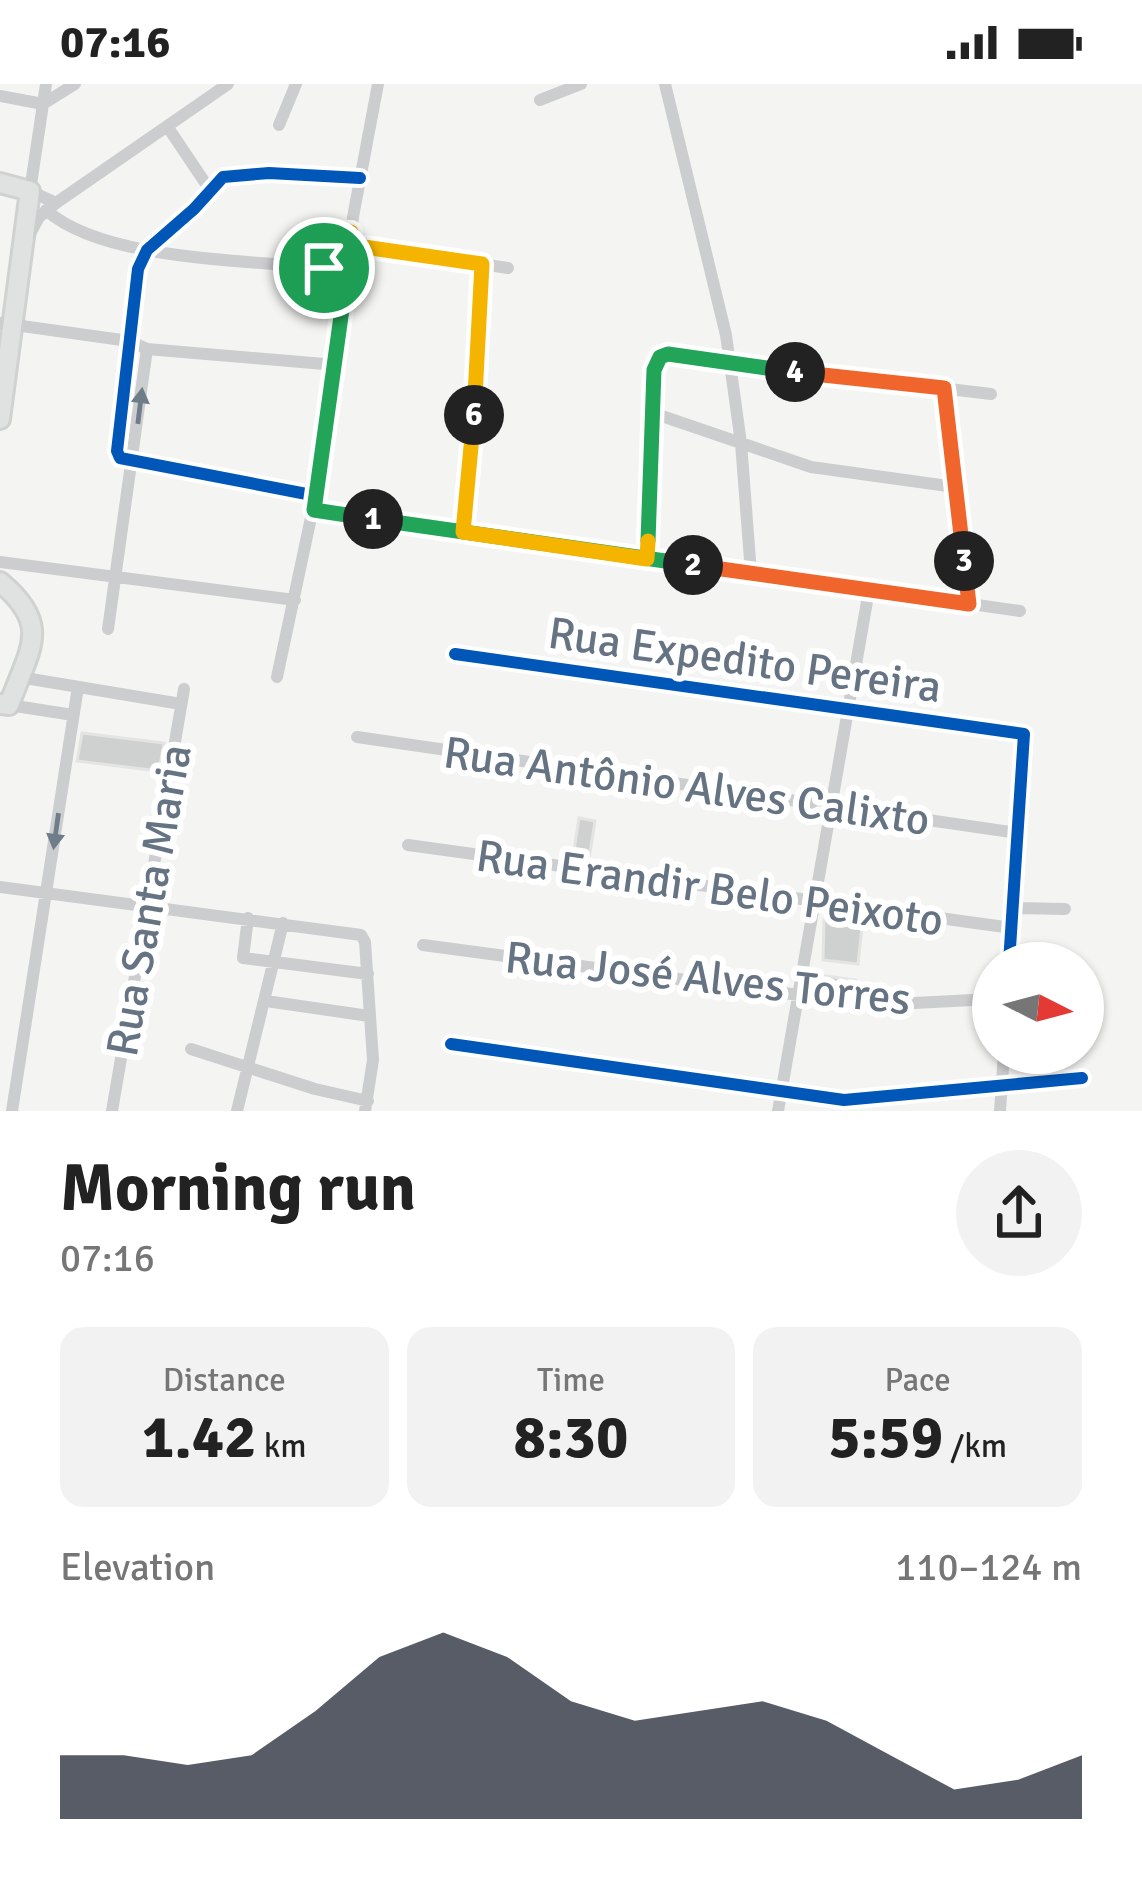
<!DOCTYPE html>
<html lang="en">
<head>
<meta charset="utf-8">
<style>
	body { margin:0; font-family:Signika,sans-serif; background:#f2f2f2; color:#222; height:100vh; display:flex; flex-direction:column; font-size:45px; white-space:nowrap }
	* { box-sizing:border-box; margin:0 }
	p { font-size:39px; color:#767676 }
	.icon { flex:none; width:66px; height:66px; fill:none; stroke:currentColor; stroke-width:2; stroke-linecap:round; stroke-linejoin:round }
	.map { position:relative; height:1027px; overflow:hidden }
	.panel { display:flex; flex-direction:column; background:#fff; flex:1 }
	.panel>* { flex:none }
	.needle { width:78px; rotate:96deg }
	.controls { position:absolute; left:972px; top:858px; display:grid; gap:24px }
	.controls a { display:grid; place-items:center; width:132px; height:132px; border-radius:50%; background:#fff; box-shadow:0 3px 9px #0004; font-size:60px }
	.pin { position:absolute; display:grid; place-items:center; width:102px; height:102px; color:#fff; margin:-51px; border:6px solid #fff; border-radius:50%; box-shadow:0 3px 12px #0007 }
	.km { position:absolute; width:60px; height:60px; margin:-30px; border-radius:50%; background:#222; color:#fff; font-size:33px; line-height:60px; text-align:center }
	.round { display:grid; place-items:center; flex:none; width:126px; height:126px; border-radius:63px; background:#f2f2f2 }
	.summary { display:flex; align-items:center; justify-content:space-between; height:204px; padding:0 60px }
	h1 { font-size:66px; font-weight:700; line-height:90px }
	.metrics { display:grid; grid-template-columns:repeat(3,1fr); gap:18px; height:204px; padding:12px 60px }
	.metrics div { display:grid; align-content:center; border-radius:24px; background:#f2f2f2; text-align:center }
	.metrics b { font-size:60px; font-weight:700 }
	.metrics small { font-size:33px; font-weight:400 }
	.metrics p { font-size:33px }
	.chart { height:336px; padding:24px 60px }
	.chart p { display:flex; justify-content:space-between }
	.chart svg { width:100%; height:216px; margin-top:12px; fill:#111827; opacity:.7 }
	.status { display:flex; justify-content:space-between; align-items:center; height:84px; padding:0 60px; background:#fff; direction:ltr }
	.status svg { height:33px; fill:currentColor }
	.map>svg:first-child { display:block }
	.green { fill:#e4e8e1 }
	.building { fill:#cfd0d0; stroke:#e4e4e3; stroke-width:3 }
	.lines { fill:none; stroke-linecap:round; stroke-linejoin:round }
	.primary-casing { stroke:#d0d1d1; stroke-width:24 }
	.street { stroke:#cccdce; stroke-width:12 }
	.primary { stroke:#e0e1e1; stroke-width:18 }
	.cycleway-casing { stroke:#fff; stroke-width:20 }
	.cycleway { stroke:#0057b8; stroke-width:12 }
	.oneway { fill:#6f7c8a }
	.split-1-casing { stroke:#fff; stroke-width:24 }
	.split-2-casing { stroke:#fff; stroke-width:24 }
	.split-3-casing { stroke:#fff; stroke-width:24 }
	.split-4-casing { stroke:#fff; stroke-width:24 }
	.split-5-casing { stroke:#fff; stroke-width:24 }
	.split-6-casing { stroke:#fff; stroke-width:24 }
	.split-7-casing { stroke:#fff; stroke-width:24 }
	.split-1 { stroke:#22a559; stroke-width:15 }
	.split-2 { stroke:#22a559; stroke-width:15 }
	.split-3 { stroke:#f0652b; stroke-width:15 }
	.split-4 { stroke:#f0652b; stroke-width:15 }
	.split-5 { stroke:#22a559; stroke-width:15 }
	.split-6 { stroke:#f5b400; stroke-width:15 }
	.split-7 { stroke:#f5b400; stroke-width:15 }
	.labels { text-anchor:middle; stroke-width:12; stroke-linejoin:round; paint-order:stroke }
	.street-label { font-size:45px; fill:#657383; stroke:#fff }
</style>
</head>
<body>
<div class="status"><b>07:16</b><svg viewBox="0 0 49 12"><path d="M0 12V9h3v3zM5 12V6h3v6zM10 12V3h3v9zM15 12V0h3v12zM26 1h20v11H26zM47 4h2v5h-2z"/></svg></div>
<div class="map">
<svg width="1142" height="1027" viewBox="0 0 1142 1027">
	<rect width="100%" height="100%" fill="#f4f5f3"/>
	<!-- green -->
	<path class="green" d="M346,152L340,221L325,219L332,153Z"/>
	<!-- building -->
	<path class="building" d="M82,649L164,659L159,687L77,677Z
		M579,734L595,737L589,775L573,773Z
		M841,831L863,834L858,880L823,876L824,836L840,838Z
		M825,892L856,896L855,908L824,904Z"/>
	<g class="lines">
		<defs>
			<path id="primary" d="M0,99L30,107L0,335
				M0,498C53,542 29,565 9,621L0,620"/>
		</defs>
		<!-- primary casing -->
		<use href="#primary" class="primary-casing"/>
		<!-- street -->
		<path class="street" d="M46,0L30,107L56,119
			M665,0L726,251L741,359L751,489
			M0,12L43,20L75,0
			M540,16L581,0
			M279,41L296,0
			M167,42L210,106
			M46,126C103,177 248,176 324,184
			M30,150L39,133L56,119L228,0
			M350,161L508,184
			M342,225L320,221L329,151L334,147L351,148
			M0,239L129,257L147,265L336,281
			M944,304L969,520
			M653,329L811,383L955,403
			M317,412L120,374L117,367L138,185L147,166L194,125L223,93L269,89L360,94
			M314,426L1020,527
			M463,448L470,390L482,180
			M647,475L654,286L662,271L991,310
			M0,478L295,516
			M108,545L147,265
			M455,570L1024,650L1009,879
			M19,593L181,620
			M277,593L322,382L353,133L378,0
			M9,621L73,631
			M357,653L1018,749
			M408,761L1012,844
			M0,803L361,851L365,858L373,976L365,1027
			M1013,824L1065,825
			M248,834L243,874L368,890
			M423,861L874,921L993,915
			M266,917L369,932
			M451,960L844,1016L1082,994
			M191,965L315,1005L368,1017
			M12,1027L78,603
			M112,1027L184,605
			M237,1027L283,839
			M778,1027L869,506
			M1000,1027L1004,969"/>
		<!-- primary -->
		<use href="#primary" class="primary"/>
		<defs>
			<path id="cycleway" d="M317,412L120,374L117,367L138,185L147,166L194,125L223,93L269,89L360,94
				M455,570L1024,650L1009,879
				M451,960L844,1016L1082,994"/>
		</defs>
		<!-- cycleway casing -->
		<use href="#cycleway" class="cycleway-casing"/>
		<!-- cycleway -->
		<use href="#cycleway" class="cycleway"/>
	</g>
	<!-- one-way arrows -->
	<defs><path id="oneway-solid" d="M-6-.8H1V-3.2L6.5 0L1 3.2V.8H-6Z" transform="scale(3)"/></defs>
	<g class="oneway">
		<use href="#oneway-solid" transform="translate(140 322) rotate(-83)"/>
		<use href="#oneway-solid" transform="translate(56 747) rotate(98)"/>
	</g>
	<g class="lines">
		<defs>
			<path id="split-1" d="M324,184L320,221L342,225L314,426L373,435"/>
			<path id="split-2" d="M373,435L693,481"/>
			<path id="split-3" d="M693,481L969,520L964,477"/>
			<path id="split-4" d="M795,288L944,304L964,477"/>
			<path id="split-5" d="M648,457L654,286L660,273L668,270L795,288"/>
			<path id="split-6" d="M474,331L463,448L647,475L648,457"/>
			<path id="split-7" d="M324,184L327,156L334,147L351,148L350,161L482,180L474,331"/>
		</defs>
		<!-- split-1 casing -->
		<use href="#split-1" class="split-1-casing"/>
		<!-- split-2 casing -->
		<use href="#split-2" class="split-2-casing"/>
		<!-- split-3 casing -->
		<use href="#split-3" class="split-3-casing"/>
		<!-- split-4 casing -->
		<use href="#split-4" class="split-4-casing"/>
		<!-- split-5 casing -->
		<use href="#split-5" class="split-5-casing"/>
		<!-- split-6 casing -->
		<use href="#split-6" class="split-6-casing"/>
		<!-- split-7 casing -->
		<use href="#split-7" class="split-7-casing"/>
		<!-- split-1 -->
		<use href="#split-1" class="split-1"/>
		<!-- split-2 -->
		<use href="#split-2" class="split-2"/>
		<!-- split-3 -->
		<use href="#split-3" class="split-3"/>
		<!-- split-4 -->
		<use href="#split-4" class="split-4"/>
		<!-- split-5 -->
		<use href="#split-5" class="split-5"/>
		<!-- split-6 -->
		<use href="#split-6" class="split-6"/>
		<!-- split-7 -->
		<use href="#split-7" class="split-7"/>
	</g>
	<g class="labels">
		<!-- street labels -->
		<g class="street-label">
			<text transform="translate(745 575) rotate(8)" y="16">Rua Expedito Pereira</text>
			<text transform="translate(687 701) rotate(8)" y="16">Rua Antônio Alves Calixto</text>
			<text transform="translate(710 803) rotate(8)" y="16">Rua Erandir Belo Peixoto</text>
			<text transform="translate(148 816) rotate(-80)" y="16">Rua Santa Maria</text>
			<text transform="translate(708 893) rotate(6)" y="16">Rua José Alves Torres</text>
		</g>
	</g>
</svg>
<div class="controls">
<a><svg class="needle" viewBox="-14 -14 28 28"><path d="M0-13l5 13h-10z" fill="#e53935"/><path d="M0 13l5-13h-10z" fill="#767676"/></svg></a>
</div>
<div class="pin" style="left:324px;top:184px;background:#1e9e55"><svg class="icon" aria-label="arrive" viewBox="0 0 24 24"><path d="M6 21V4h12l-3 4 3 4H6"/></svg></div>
<b class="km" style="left:373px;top:435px">1</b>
<b class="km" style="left:693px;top:481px">2</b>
<b class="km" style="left:964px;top:477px">3</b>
<b class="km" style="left:795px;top:288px">4</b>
<b class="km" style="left:474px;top:331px">6</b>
</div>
<section class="panel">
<div class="summary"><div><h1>Morning run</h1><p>07:16</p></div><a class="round"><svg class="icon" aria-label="share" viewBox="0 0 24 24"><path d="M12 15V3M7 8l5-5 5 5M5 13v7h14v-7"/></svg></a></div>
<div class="metrics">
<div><p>Distance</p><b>1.42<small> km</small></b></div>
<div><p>Time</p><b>8:30</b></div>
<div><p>Pace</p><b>5:59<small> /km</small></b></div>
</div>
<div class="chart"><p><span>Elevation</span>110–124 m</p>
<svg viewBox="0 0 160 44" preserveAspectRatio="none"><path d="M0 44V31L10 31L20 33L30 31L40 22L50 11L60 6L70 11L80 20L90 24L100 22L110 20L120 24L130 31L140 38L150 36L160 31V44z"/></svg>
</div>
</section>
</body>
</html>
